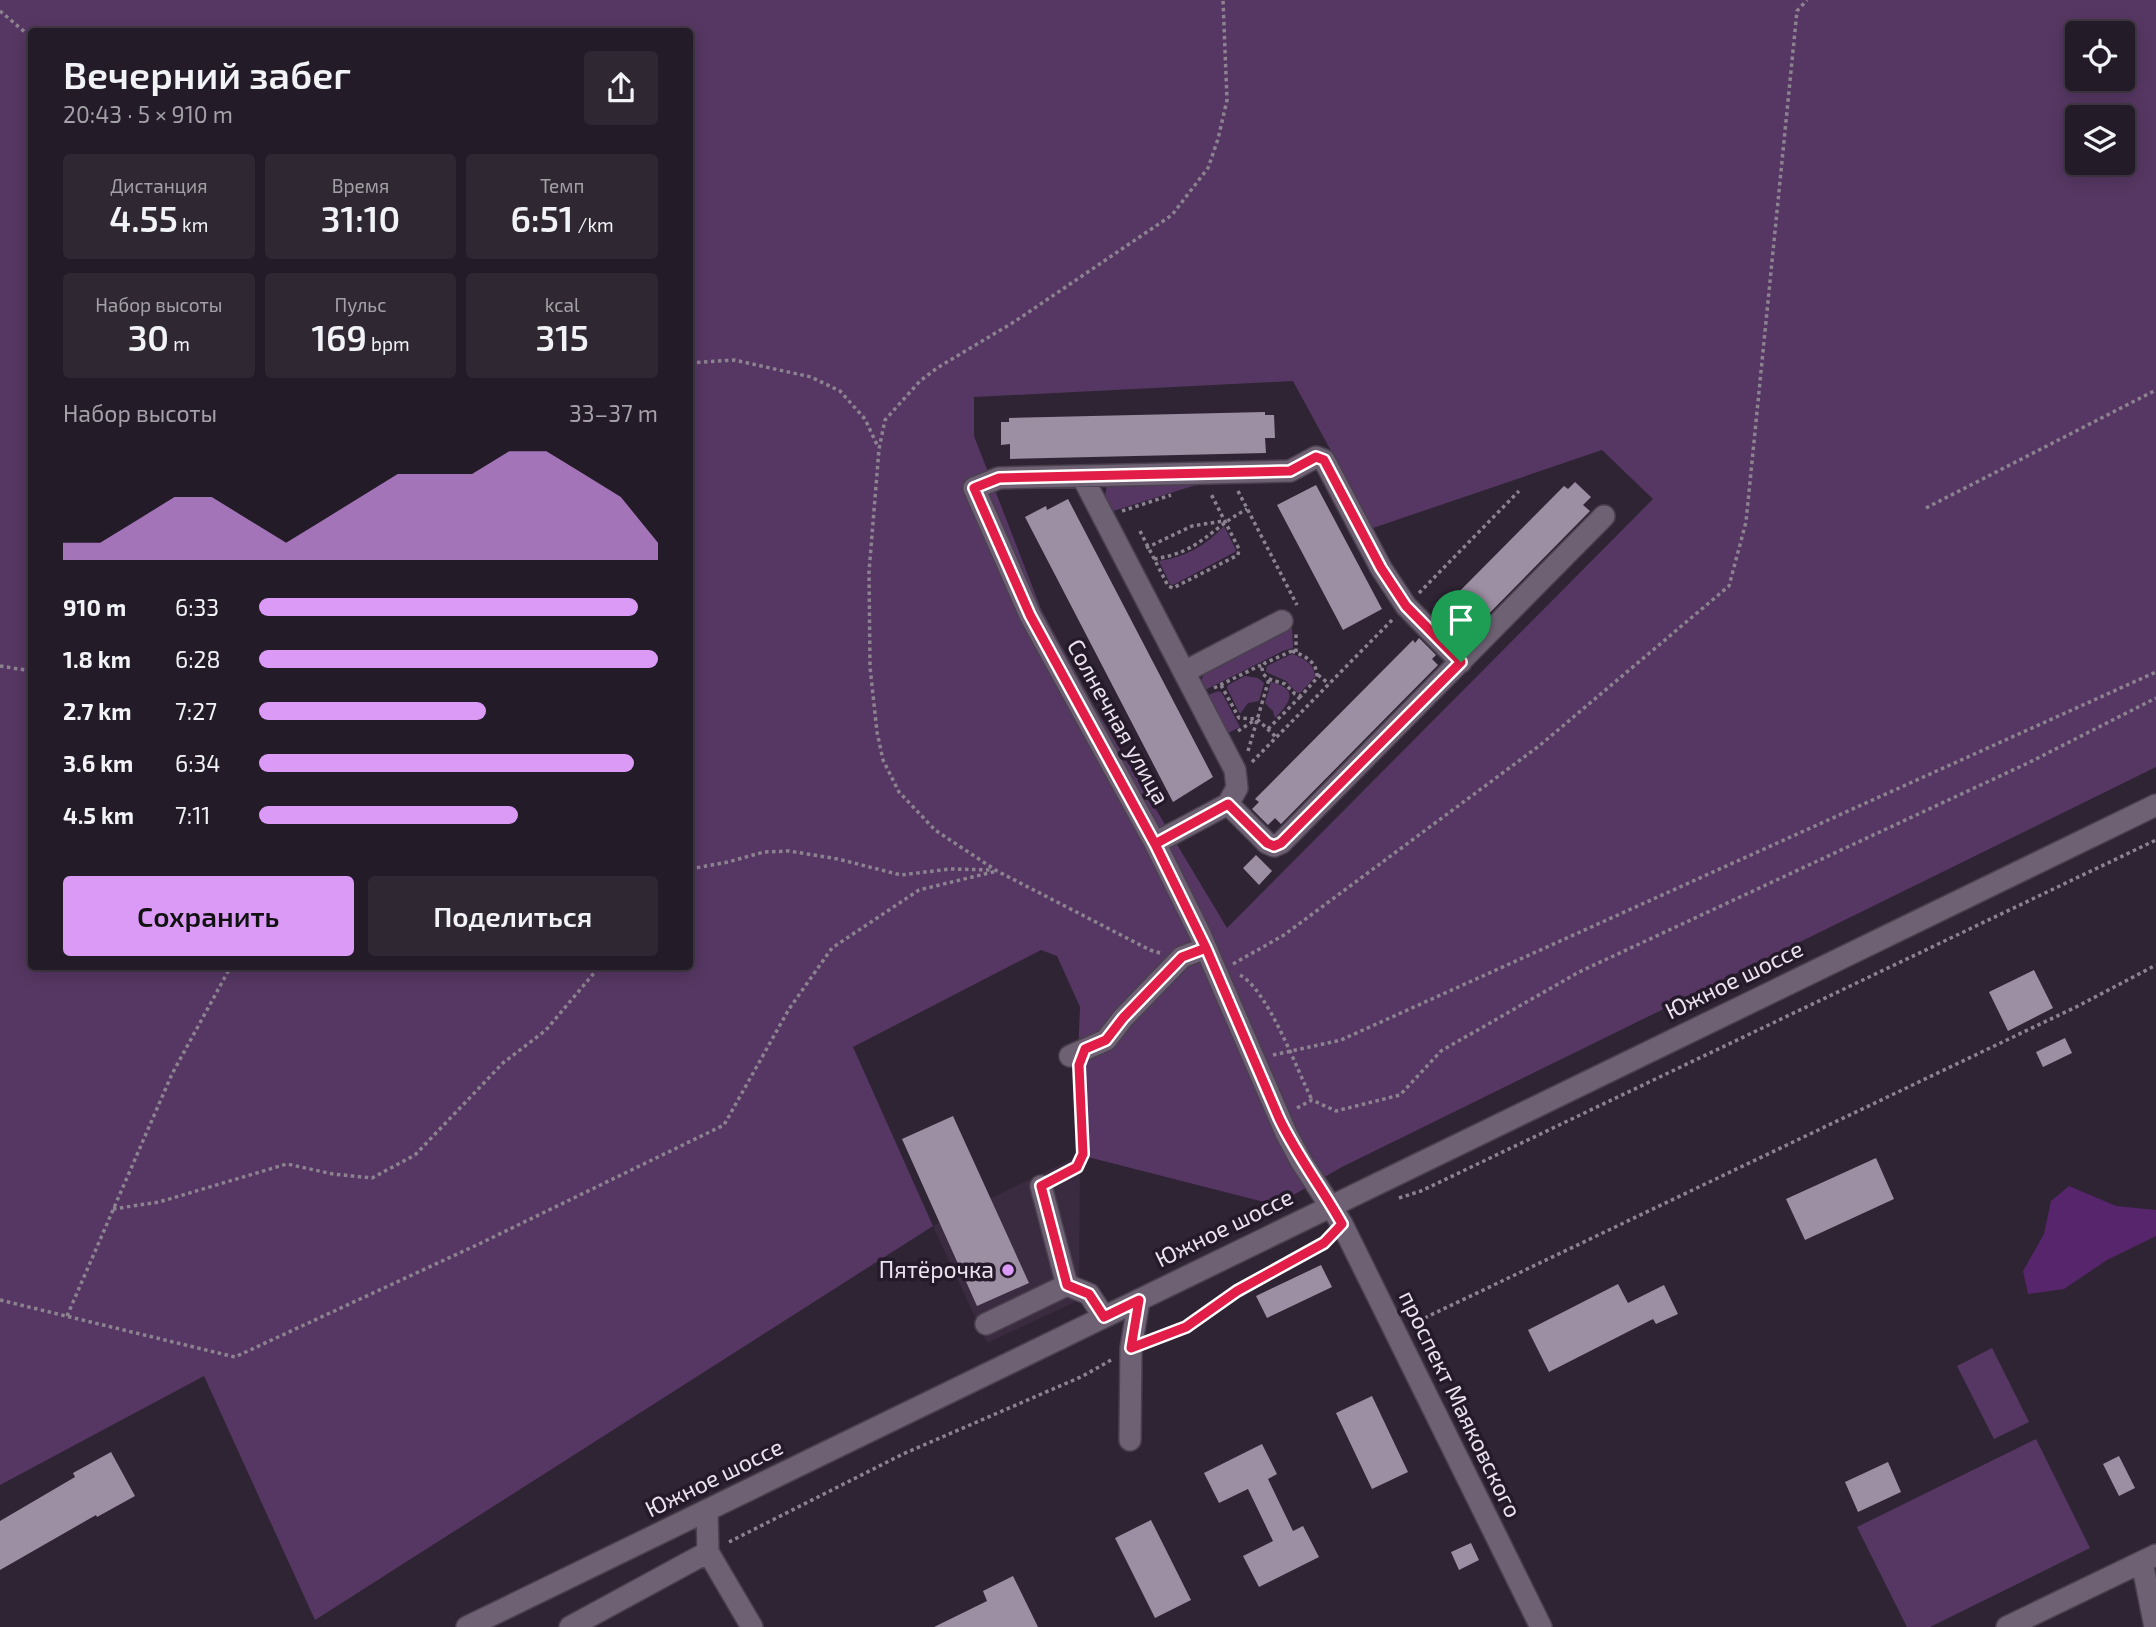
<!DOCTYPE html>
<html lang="ru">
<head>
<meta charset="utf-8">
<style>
	body { margin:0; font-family:"Exo 2",sans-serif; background:#2f2833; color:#f1f3f6; height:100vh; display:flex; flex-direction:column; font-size:26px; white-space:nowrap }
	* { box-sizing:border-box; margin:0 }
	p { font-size:23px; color:#a3a1a7 }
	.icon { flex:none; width:38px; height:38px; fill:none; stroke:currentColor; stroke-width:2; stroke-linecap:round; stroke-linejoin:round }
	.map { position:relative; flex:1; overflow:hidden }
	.drawer { position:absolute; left:28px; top:28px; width:665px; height:942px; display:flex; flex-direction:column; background:#231b27; border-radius:7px; box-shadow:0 4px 18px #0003,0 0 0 2px #403944 }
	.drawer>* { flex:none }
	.tools { position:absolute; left:2065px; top:21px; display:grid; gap:14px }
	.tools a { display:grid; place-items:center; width:70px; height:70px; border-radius:7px; background:#231b27; box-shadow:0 4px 18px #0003,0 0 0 2px #403944; font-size:35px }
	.pin { position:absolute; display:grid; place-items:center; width:60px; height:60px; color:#fff; margin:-72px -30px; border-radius:50% 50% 50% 0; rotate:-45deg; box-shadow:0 0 7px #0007 }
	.pin .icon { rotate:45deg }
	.round { display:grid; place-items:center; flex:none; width:74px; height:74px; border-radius:7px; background:#2f2833 }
	.headline { display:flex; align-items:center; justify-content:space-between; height:119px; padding:0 35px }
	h1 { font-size:38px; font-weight:600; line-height:52px }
	.stats { display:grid; grid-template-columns:repeat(3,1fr); gap:10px; height:119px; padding:7px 35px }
	.stats div { display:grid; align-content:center; border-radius:7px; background:#2f2833; text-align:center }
	.stats b { font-size:35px; font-weight:600 }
	.stats small { font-size:19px; font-weight:400 }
	.stats p { font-size:19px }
	.chart { height:196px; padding:14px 35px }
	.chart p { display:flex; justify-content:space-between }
	.chart svg { width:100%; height:126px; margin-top:7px; fill:#da9af6; opacity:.7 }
	.cta { display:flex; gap:14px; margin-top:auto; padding:14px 35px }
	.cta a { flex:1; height:80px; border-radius:7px; background:#da9af6; color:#111; font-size:28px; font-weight:600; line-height:80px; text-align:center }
	.cta a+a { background:#2f2833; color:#f1f3f6 }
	ul { padding:0 35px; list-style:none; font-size:23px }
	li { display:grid; grid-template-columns:112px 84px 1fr; align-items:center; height:52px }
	li i { height:18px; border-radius:9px; background:#da9af6 }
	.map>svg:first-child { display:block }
	.built { fill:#3b2b41 }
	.green { fill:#563763; fill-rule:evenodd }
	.water { fill:#57256b }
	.building { fill:#9d8fa3 }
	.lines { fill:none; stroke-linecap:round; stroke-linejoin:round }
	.minor-casing { stroke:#4a404e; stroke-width:24 }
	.path { stroke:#8c8390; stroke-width:3.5; stroke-dasharray:3.5 3.5; stroke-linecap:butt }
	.minor { stroke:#6e6174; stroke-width:21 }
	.route-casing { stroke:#fff; stroke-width:14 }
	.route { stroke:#e11d48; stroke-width:9 }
	.poi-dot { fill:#da9af6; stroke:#251a2a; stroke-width:2.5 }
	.labels { text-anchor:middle; stroke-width:7; stroke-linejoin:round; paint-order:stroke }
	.street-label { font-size:23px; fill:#eae3ee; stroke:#251a2a }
	.poi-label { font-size:23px; fill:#eae3ee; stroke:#251a2a; text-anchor:end }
</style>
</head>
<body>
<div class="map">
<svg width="2156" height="1627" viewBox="0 0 2156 1627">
	<rect width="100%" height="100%" fill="#2f2434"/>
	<!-- built -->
	<path class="built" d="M1080,1155L1079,1300L987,1343L933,1226Z"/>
	<!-- green -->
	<path class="green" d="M0,0H2156V767L1342,1167L1276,1205L1080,1155L1077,1083L1080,1007L1057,956L1041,950L853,1047L933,1226L315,1620L204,1376L0,1485ZM32,32H690V966H32ZM2077,33H2123V79H2077ZM2077,117H2123V163H2077ZM1293,381L1373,528L1602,450L1653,499L1227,928L1091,701L1041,609L974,436V397Z
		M1199,484L1110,512L1104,500L1107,486Z
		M1224,526L1236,550L1235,552L1173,585L1170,584L1159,561C1185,557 1206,546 1224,526Z
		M1292,627L1293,648L1283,651L1205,690L1201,682L1204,673Z
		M1292,654C1303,658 1315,664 1315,677L1300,693L1296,692L1286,681L1266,672L1267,666Z
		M1245,676L1258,678L1264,683L1259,701L1248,703L1240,714L1227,688L1228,685Z
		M1271,682C1300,689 1290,703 1275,718L1273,711L1265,703Z
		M1219,691L1222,693L1240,727L1228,733L1208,695Z
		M1992,1348L2029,1422L1994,1439L1957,1366Z
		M2036,1439L2090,1548L1930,1627H1907L1857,1527Z"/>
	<!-- water -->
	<path class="water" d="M2069,1186L2116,1206L2156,1210V1236L2107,1260L2064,1289L2028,1294L2023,1271L2044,1234L2051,1201Z"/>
	<!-- building -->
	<path class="building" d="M1265,412V415H1274L1275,438H1265L1266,453L1010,459V444L1001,445V422H1009V418Z
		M1575,482L1591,497L1583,505L1590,511L1464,639L1459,633L1455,637L1438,620L1442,617L1438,613L1564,486L1568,489Z
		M1316,485L1382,609L1343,630L1277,505Z
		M1068,499L1213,777L1173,802L1025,517L1046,506L1047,510Z
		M1419,638L1436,655L1432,659L1438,665L1281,824L1275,818L1268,825L1252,809L1259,802L1255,799L1413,640L1415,643Z
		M1256,855L1272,871L1259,885L1243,868Z
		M2034,970L2053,1008L2008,1031L1989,992Z
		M2065,1038L2072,1053L2043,1067L2036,1052Z
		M953,1116L1029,1283L977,1306L902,1139Z
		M1876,1158L1894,1199L1805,1240L1786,1199Z
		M1321,1265L1332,1287L1267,1318L1256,1296Z
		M1618,1284L1628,1303L1664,1285L1678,1314L1656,1324L1653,1319L1549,1372L1528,1330Z
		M1372,1396L1408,1472L1372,1489L1336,1413Z
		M1262,1444L1277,1474L1268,1479L1293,1531L1303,1526L1319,1557L1259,1587L1243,1556L1273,1541L1248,1489L1219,1503L1204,1473Z
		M111,1452L135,1496L97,1517L96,1515L0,1570V1521L75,1477L73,1473Z
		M2119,1456L2135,1488L2119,1496L2103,1464Z
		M1888,1462L1901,1492L1858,1512L1845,1482Z
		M1151,1520L1191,1600L1155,1618L1115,1538Z
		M1471,1543L1479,1560L1459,1570L1451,1552Z
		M1013,1576L1038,1627H934L987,1601L983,1591Z"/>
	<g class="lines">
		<defs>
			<path id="minor" d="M1082,476L1235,770L1237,788L1228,804L1155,843
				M1461,662L1406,606L1381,568L1324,460L1316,457L1290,471L999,478L974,488L1030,615L1155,843L1199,932L1286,1133L1301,1161L1342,1224L1541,1627
				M1184,672L1282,621
				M1228,804L1267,843L1274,846L1281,843L1604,516
				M1070,1056L1106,1040L1123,1018L1182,957L1206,948
				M1041,1186L1067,1285
				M986,1324L1067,1285L1089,1294L1104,1317
				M1130,1440L1131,1348L1139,1300
				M708,1552L752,1627
				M2142,1562L2155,1627
				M467,1627L2156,805
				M570,1627L708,1552L707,1511
				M2007,1627L2156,1555"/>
		</defs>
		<!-- minor casing -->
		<use href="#minor" class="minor-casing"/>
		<!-- path -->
		<path class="path" d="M0,11L32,38
			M690,363L734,360L811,377L840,391L865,419L878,447
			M1238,491L1297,605
			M1926,508L2156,390
			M1122,511L1171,495
			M1140,531L1168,586L1173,588L1238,555L1239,549L1211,494
			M1146,548L1192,526L1223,521
			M1154,559C1201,552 1209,529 1247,509
			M1419,593L1519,491
			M1292,651C1305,656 1318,662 1317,678L1301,696L1295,694L1285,684L1269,679L1263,674L1262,668L1265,663Z
			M1296,652V633
			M0,666L32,671
			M1318,675L1329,684
			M1221,685L1239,718L1257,719L1276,737
			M1214,688L1261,665
			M1268,729L1301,696
			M1238,731L1255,720
			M1248,751L1269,679
			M1252,762L1392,620
			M690,869L728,862L764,852L789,851L838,859L901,875L950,869L992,870
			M1160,953L1150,950L997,871L935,830L899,792L883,760L877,732L870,667L869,572L879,449L885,420L920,381L937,368L1014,322L1172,215L1208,168L1218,139L1227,100L1223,0
			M1233,964L1284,935L1539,746L1729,586L1746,522L1797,11L1807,0
			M1240,975C1268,990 1297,1070 1312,1100
			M1273,1055L1341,1040L2156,672
			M1297,1108L1312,1100L1336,1111L1400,1095L1441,1051L1579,972L2028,763L2156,698
			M1058,1177L1077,1167L1083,1154L1079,1075
			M1399,1198L1421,1191L2156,840
			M113,1209L159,1202L287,1164L333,1174L372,1178L415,1155L503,1063L546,1030L600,966
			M0,1300L235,1357L481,1243L724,1125L789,1009L832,948L919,890L997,871
			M67,1316L172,1074L231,966
			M1412,1324L2078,1006L2156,965
			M1152,1340L1186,1327L1237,1291L1327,1240
			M729,1542L903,1454L1083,1376L1111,1360"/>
		<!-- minor -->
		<use href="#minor" class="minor"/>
	</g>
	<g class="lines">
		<defs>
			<path id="route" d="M1461,662L1281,843L1274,846L1267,843L1228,804L1155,844L1206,948L1182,957L1123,1018L1106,1040L1085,1049L1079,1065L1083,1154L1077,1167L1041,1186L1067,1285L1089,1294L1104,1317L1139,1300L1131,1348L1186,1327L1237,1291L1324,1243L1342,1224C1322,1188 1297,1156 1279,1118L1206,948L1155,844L1030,615L974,488L999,478L1290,471L1316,457L1324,460L1381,568L1406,606L1461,662"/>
		</defs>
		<!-- route casing -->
		<use href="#route" class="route-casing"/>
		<!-- route -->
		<use href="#route" class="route"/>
	</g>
	<!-- markers -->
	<circle class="poi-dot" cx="1008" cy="1270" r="7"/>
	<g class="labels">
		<!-- street labels -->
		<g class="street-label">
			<text transform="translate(1118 722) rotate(61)" y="8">Солнечная улица</text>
			<text transform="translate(1734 980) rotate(-26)" y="8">Южное шоссе</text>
			<text transform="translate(1224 1228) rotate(-26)" y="8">Южное шоссе</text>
			<text transform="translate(1460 1404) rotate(64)" y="8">проспект Маяковского</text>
			<text transform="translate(714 1478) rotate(-26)" y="8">Южное шоссе</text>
		</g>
		<!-- poi labels -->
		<g class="poi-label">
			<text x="994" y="1278">Пятёрочка</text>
		</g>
	</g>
</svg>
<div class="tools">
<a><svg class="icon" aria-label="locate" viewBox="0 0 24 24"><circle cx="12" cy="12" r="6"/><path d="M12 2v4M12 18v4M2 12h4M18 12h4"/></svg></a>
<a><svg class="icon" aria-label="layers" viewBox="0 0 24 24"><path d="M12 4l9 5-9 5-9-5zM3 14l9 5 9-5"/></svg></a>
</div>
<div class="pin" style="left:1461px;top:662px;background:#1e9e55"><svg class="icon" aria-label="arrive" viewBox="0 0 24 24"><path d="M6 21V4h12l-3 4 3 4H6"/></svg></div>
<section class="drawer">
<div class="headline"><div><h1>Вечерний забег</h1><p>20:43 · 5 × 910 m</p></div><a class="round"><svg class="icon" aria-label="share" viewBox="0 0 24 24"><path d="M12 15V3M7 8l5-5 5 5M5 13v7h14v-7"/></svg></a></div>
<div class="stats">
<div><p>Дистанция</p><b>4.55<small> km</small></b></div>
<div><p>Время</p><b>31:10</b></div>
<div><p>Темп</p><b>6:51<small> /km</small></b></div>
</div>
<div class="stats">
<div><p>Набор высоты</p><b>30<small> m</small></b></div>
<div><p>Пульс</p><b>169<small> bpm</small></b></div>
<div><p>kcal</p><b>315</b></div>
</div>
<div class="chart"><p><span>Набор высоты</span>33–37 m</p>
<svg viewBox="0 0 160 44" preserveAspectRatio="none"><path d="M0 44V38L10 38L20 30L30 22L40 22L50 30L60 38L70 30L80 22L90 14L100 14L110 14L120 6L130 6L140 14L150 22L160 38V44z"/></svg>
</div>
<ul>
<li><b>910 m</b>6:33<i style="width:95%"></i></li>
<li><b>1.8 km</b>6:28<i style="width:100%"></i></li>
<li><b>2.7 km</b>7:27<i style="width:57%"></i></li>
<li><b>3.6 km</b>6:34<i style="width:94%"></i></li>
<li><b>4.5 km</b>7:11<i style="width:65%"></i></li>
</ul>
<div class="cta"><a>Сохранить</a><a>Поделиться</a></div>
</section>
</div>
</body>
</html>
